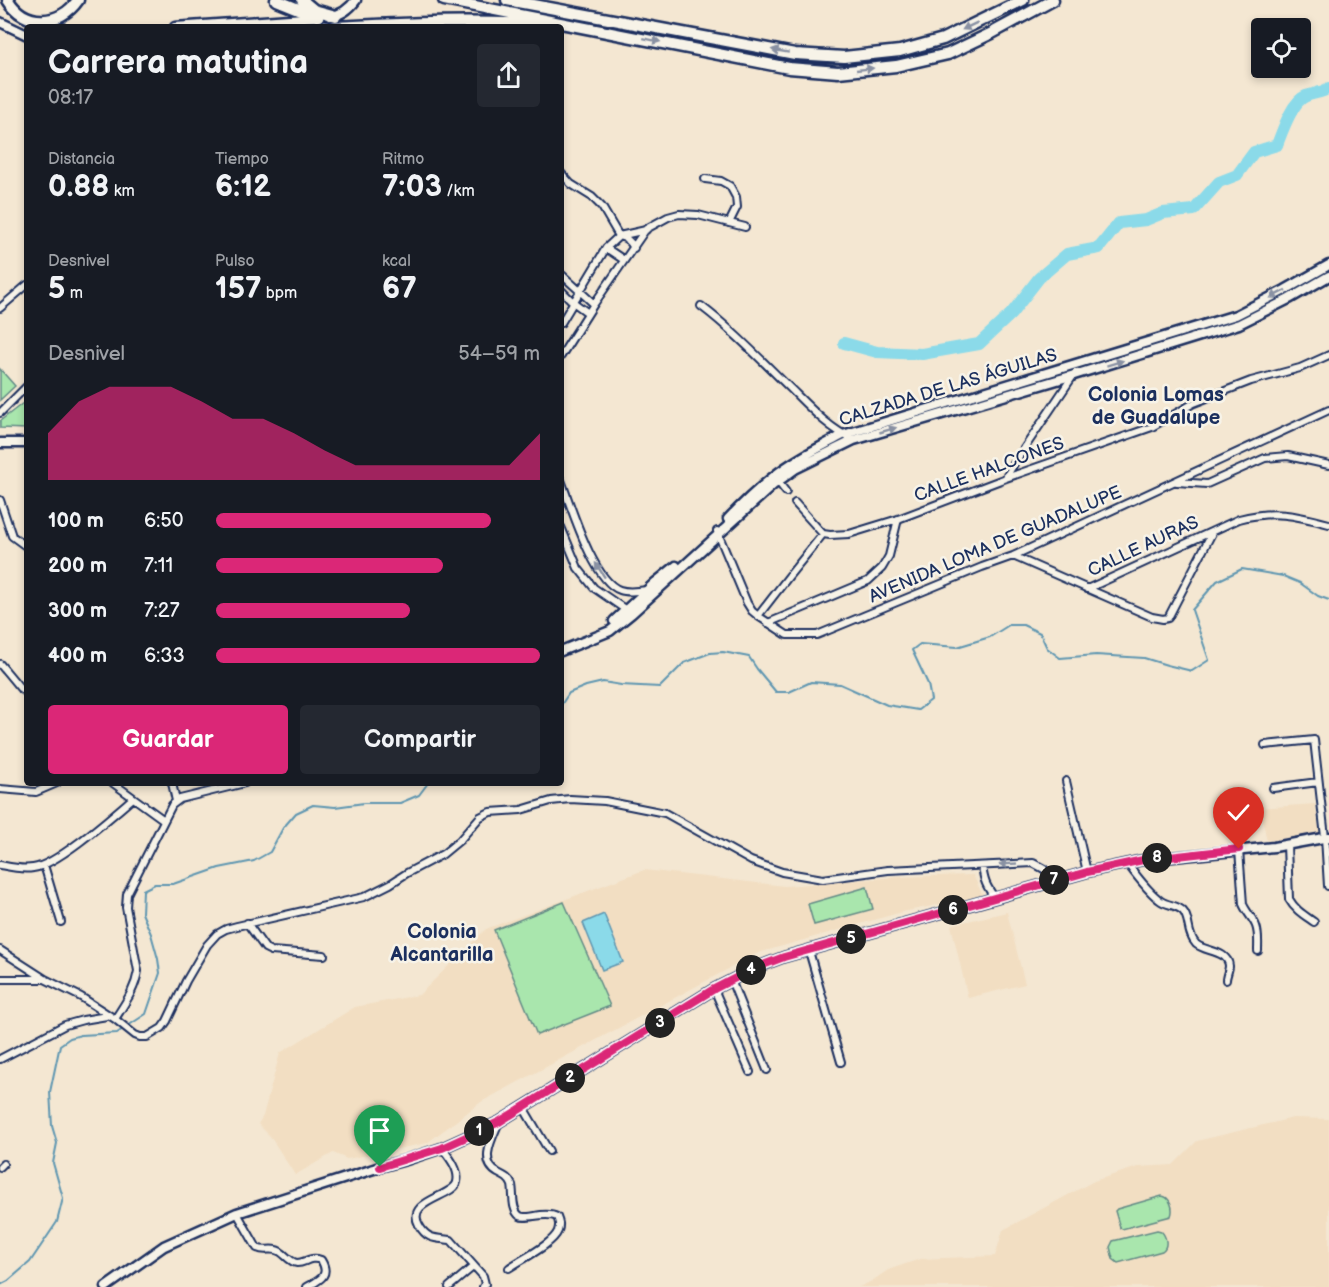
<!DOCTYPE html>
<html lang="es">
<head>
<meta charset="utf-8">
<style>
	body { margin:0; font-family:"Balsamiq Sans",sans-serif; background:#242831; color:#f1f3f6; height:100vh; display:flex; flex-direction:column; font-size:22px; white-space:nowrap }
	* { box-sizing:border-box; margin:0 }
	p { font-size:20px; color:#9ea1a6 }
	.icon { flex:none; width:33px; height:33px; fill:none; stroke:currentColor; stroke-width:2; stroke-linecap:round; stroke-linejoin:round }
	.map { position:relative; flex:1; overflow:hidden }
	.panel { position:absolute; left:24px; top:24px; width:540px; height:762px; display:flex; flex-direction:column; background:#171b24; border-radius:6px; box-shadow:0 3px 9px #0003 }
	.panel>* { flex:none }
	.buttons { position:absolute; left:1251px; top:18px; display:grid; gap:12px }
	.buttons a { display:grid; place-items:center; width:60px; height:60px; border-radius:6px; background:#171b24; box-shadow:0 3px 9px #0003; font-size:30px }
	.pin { position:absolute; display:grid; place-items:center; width:51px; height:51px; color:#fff; margin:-62px -26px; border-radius:50% 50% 50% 0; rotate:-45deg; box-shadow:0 0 6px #0007 }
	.pin .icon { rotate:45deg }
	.km { position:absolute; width:30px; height:30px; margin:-15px; border-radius:50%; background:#222; color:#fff; font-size:16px; line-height:30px; text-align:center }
	.round { display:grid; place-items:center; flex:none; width:63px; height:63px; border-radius:6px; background:#242831 }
	.head { display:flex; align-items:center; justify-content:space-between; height:102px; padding:0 24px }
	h1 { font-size:33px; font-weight:800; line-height:45px }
	.stats { display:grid; grid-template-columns:repeat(3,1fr); gap:9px; height:102px; padding:6px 24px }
	.stats div { display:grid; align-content:center }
	.stats b { font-size:30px; font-weight:800 }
	.stats small { font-size:16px; font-weight:400 }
	.stats p { font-size:16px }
	.chart { height:168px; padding:12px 24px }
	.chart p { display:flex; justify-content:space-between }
	.chart svg { width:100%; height:108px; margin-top:6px; fill:#db2777; opacity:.7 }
	.action { display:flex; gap:12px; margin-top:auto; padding:12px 24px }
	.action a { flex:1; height:69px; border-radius:6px; background:#db2777; color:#fff; font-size:24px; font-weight:800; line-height:69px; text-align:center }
	.action a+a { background:#242831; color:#f1f3f6 }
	ul { padding:0 24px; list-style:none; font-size:20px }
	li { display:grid; grid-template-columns:96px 72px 1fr; align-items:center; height:45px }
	li i { height:15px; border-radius:8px; background:#db2777 }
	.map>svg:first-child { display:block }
	.built { fill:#f2dec2 }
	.green { fill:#a9e6ad; stroke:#628a86; stroke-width:1.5 }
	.water { fill:#8bdae9; stroke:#5e96b1; stroke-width:1.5 }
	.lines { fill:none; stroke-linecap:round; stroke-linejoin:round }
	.stream { stroke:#5e96b1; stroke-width:2 }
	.river { stroke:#8bdae9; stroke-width:12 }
	.street-casing { stroke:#1b2f5e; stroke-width:10 }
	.secondary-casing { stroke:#1b2f5e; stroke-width:13 }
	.highway-casing { stroke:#1b2f5e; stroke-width:15 }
	.street { stroke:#f7f3e8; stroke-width:6 }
	.secondary { stroke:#f7f3e8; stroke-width:8 }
	.highway { stroke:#f7f3e8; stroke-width:10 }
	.oneway { fill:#8991a3 }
	.route-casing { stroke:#fff; stroke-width:12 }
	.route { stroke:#db2777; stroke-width:8 }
	.labels { text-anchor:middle; stroke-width:5; stroke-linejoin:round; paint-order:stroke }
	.street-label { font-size:18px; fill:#1b2f5e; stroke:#f7f3e8 }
	.neighbourhood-label { font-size:20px; font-weight:bold; fill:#1b2f5e; stroke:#f7f3e8 }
</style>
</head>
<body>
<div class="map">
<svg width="1329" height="1287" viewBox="0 0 1329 1287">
	<rect width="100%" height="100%" fill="#f4e7d2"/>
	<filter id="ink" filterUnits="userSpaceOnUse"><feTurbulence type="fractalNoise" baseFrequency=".0167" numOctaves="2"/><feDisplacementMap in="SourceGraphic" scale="12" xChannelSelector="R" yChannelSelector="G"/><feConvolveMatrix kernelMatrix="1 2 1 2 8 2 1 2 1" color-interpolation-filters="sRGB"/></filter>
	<g filter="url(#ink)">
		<!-- built -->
		<path class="built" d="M1315,804L1320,834L1267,841L1260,808Z
			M644,870L785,886L898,877L973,875L983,896L902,912L758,953L481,1102L427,1143L347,1159L333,1153L295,1175L270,1136L258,1124L263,1116L280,1053L355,1007L419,995L486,929Z
			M1007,912L1025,984L968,998L951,925Z
			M1293,1118L1329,1119V1287H859L872,1281L888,1270L920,1259L995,1256L1003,1230L1094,1181L1138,1167L1173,1165L1197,1141Z"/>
		<!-- green -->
		<path class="green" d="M0,369L15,386L0,400Z
			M27,400V429L0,428V421Z
			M867,887L873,909L814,925L808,904Z
			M564,902L610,1006L537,1035L494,930Z
			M1162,1196C1170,1197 1174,1208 1171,1216L1122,1229L1120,1228L1115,1211L1117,1209Z
			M1157,1230L1161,1231C1166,1236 1169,1246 1162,1251L1118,1263L1113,1259L1110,1247L1113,1241Z"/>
		<!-- water -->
		<path class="water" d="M604,914L623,962L602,970L583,923Z"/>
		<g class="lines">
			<!-- stream -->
			<path class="stream" d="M561,705L569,693L586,686L603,682L621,685L660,687L684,663L710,653L723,652L749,657L757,669L776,692H789L811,682L840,684L887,705L918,710L931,700L928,684L912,650L920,644L957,647L990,637L1009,625H1023L1040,633L1047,648L1060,658L1096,655L1144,658L1167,665L1192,671L1209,660L1192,610L1217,581L1242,569L1283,576L1300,583L1318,596L1329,600
				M0,1285L8,1281L30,1262L57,1222L63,1198L53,1163L57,1143L52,1126L50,1092L60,1045L70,1038L81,1035L117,1033L146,1014L160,973L158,959L151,934L142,913L143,890L155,884H173L219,868L254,861L270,852L283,828L296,813L313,805L335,807L364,803H400L419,795L428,783"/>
			<!-- river -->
			<path class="river" d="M844,343L877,352L922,354L979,344L1011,314L1039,278L1067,254L1099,248L1119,223L1146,220L1163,213L1194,210L1219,182L1237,175L1254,152L1277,145C1282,132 1292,101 1306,96C1314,93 1322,93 1329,88"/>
			<defs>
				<path id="street" d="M561,173L571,184L592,197L602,207L619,236C626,238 630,240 634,248
					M705,179L721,181L730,186L736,197L737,207L729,223
					M606,248L624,260
					M561,274L594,304
					M561,290L573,302L588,313
					M701,306C734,331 763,362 793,391C811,409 830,429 854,440
					M0,308L27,285
					M561,323L606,248L619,236L646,230
					M561,356L594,304L646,229L668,217L679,214L698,215L745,227
					M0,413L27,386
					M1006,477L1017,459L1075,373
					M776,479L786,492
					M561,480C571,506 593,581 620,590C628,593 640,591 648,590
					M1177,482L1207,484L1265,458L1288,456L1329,465
					M0,500L12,536L27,547
					M795,503L823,534L830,535L849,534L898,519L1006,478L1152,427L1194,403L1251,381L1300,368L1329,355
					M561,527L578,568L594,588L626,610
					M717,531L747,603L752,611L758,616L787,635H817L982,567L1013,556L1329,410
					M1013,556L1152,617L1163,619L1168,618L1213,531
					M1087,589L1239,519C1273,510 1295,515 1329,524
					M758,616L789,576L823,534
					M768,623L868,581L882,568L889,556L898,519
					M0,664L20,688L27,693
					M1265,745L1314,740L1325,837L1328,886
					M1066,781L1087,872
					M113,783L164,820
					M172,783L176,801
					M1273,788L1318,782
					M0,789L36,792L57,783
					M1287,845L1289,899C1295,910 1304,915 1314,922
					M1239,850L1243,904C1246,912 1253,918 1256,926C1259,934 1258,943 1258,951
					M1127,863C1136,875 1148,892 1161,901C1168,906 1181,905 1185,914C1190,923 1187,934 1196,944C1205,952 1228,950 1229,966C1229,970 1226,976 1226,980
					M0,865C10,867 22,870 33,868C57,865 113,815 133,798
					M44,865L61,922
					M982,866C984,881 986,886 995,898
					M247,923L265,948L271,951L324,955
					M0,950L45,979L81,997L115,1019L135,1035L140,1037H147L162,1028L167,1021L186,981L207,945L217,934L226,929L237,926L364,897L390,884L407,873L443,854L460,840L480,817L490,812L521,810L551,801L570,799L605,801L665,813L751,861L782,872L823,879L888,870L1033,863L1044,869L1053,881
					M809,951L841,1062
					M0,979H44
					M731,980L767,1070
					M714,989L750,1072
					M115,1019C125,1003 135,990 138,971L126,907L127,894L172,805L180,799L245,783
					M0,1059L65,1025L83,1020L107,1016
					M523,1107L549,1151
					M499,1122C493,1137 478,1162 498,1173C504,1176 509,1178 512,1185C514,1194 511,1210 520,1216C526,1220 545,1211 557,1217C559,1222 560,1225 558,1231C553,1244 522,1259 509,1268
					M442,1148C449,1157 460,1170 457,1182C454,1197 405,1200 419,1225C427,1240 436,1238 451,1240L483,1276L485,1284L483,1287
					M0,1167L3,1164
					M237,1213L257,1248C266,1252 268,1248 276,1250C284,1251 288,1262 297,1263C306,1263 309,1256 321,1260C331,1276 319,1280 307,1287
					M449,1287L474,1266"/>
				<path id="secondary" d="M331,16C341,15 350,8 356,0
					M0,22L27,35
					M175,27L318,17
					M0,443H27
					M728,519C742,504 757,490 773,477C794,460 819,448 843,435L1236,315L1285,290L1329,265
					M614,621L656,582L676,566
					M561,651L610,631L631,614L773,485L795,469L854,440L1074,375L1239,324L1289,299L1329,276
					M106,1287L164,1246L237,1213L380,1167L406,1160L442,1148L499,1122L714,989L755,968L784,957L1087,872L1143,860L1274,847L1329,837"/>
				<path id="highway" d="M8,0C25,28 60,26 78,0
					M276,0L318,17
					M302,0L314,10L336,16
					M444,0L789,68L838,72L896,66L948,54L992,33L1053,0
					M507,0L795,54L844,57L900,51L943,39L1023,0
					M334,27C405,23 476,20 547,25"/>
			</defs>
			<!-- street casing -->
			<use href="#street" class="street-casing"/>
			<!-- secondary casing -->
			<use href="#secondary" class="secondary-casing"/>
			<!-- highway casing -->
			<use href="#highway" class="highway-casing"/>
			<!-- street -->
			<use href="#street" class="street"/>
			<!-- secondary -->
			<use href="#secondary" class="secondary"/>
			<!-- highway -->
			<use href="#highway" class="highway"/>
		</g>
		<!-- one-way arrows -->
		<defs><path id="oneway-solid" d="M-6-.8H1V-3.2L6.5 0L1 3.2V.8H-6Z" transform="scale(1.5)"/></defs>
		<g class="oneway">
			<use href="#oneway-solid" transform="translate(970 26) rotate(154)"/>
			<use href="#oneway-solid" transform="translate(652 40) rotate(12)"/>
			<use href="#oneway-solid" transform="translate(780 51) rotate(-170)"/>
			<use href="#oneway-solid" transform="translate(865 69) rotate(-6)"/>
			<use href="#oneway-solid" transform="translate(1278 294) rotate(153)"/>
			<use href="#oneway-solid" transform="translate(1115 363) rotate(-17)"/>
			<use href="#oneway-solid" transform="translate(888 430) rotate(-16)"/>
			<use href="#oneway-solid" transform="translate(600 570) rotate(-123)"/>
			<use href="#oneway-solid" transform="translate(1008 864) rotate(177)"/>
		</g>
	</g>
	<g class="lines" filter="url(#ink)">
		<defs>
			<path id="route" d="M380,1167L442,1148L499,1122L714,989L755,968L784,957L1087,872L1143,860L1239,849"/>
		</defs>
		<!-- route casing -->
		<use href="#route" class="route-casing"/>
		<!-- route -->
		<use href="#route" class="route"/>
	</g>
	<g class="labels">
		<!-- street labels -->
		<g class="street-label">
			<text transform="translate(948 387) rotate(-17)" y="6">CALZADA DE LAS ÁGUILAS</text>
			<text transform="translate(989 469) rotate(-20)" y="6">CALLE HALCONES</text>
			<text transform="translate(995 544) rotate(-23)" y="6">AVENIDA LOMA DE GUADALUPE</text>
			<text transform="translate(1143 546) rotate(-25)" y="6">CALLE AURAS</text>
		</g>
		<!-- neighbourhood labels -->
		<g class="neighbourhood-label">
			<text x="1156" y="401">Colonia Lomas<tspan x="1156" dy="23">de Guadalupe</tspan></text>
			<text x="442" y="938">Colonia<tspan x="442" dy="23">Alcantarilla</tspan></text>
		</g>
	</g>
</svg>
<div class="buttons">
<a><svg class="icon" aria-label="locate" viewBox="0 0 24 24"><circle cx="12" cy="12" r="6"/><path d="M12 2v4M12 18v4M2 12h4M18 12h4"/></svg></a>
</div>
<div class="pin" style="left:380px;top:1167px;background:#1e9e55"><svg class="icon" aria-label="arrive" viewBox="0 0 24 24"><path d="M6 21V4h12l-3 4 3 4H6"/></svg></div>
<div class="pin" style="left:1239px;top:849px;background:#d93025"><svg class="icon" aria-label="check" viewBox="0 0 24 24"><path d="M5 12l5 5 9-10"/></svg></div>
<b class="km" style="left:479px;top:1131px">1</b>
<b class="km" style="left:570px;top:1078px">2</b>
<b class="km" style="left:660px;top:1023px">3</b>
<b class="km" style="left:751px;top:970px">4</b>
<b class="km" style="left:851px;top:939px">5</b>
<b class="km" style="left:953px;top:910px">6</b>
<b class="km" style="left:1054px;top:880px">7</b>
<b class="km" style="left:1157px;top:858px">8</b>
<section class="panel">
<div class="head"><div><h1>Carrera matutina</h1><p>08:17</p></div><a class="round"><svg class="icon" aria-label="share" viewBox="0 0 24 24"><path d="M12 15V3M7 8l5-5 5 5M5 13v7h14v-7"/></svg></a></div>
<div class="stats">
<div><p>Distancia</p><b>0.88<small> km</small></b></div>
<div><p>Tiempo</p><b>6:12</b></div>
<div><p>Ritmo</p><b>7:03<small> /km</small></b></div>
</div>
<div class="stats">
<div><p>Desnivel</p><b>5<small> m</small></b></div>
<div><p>Pulso</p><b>157<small> bpm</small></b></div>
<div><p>kcal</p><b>67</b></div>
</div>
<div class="chart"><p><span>Desnivel</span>54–59 m</p>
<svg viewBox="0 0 160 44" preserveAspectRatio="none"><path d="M0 44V25L10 12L20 6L30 6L40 6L50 12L60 19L70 19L80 25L90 32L100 38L110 38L120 38L130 38L140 38L150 38L160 25V44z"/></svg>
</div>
<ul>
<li><b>100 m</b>6:50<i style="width:85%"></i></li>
<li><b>200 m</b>7:11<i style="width:70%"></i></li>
<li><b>300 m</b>7:27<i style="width:60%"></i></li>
<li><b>400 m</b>6:33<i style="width:100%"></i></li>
</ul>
<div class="action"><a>Guardar</a><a>Compartir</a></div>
</section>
</div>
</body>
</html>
